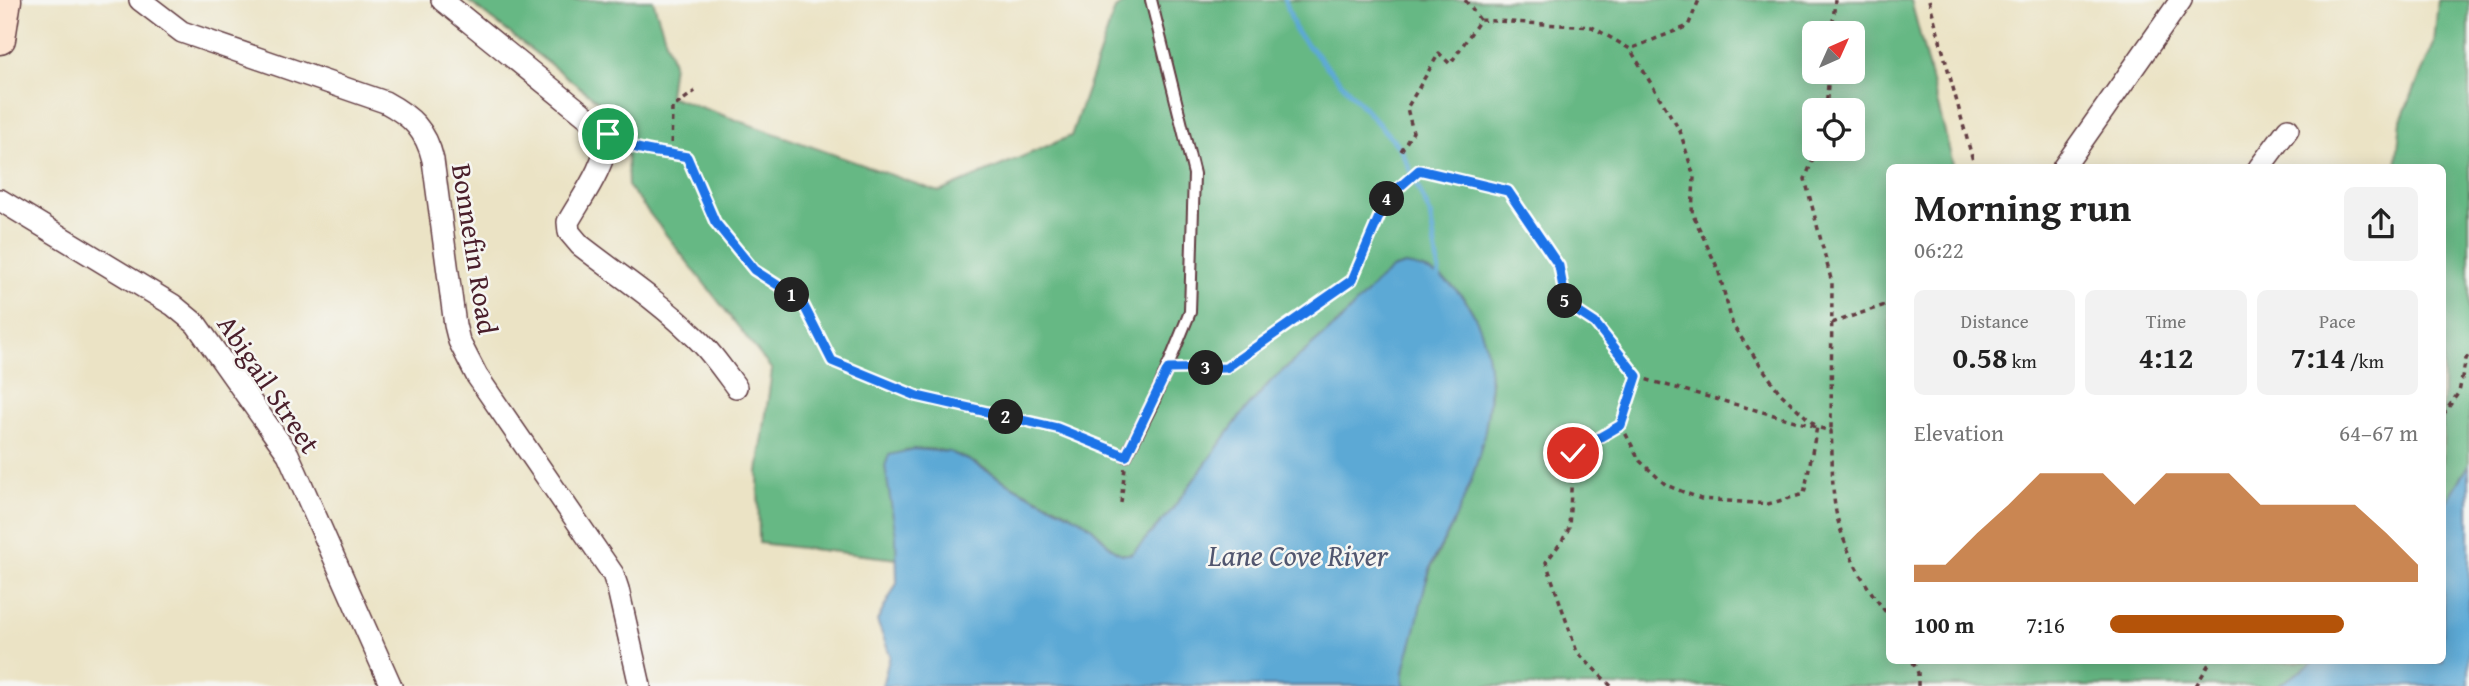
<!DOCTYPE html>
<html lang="en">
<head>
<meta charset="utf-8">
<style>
	body { margin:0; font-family:"Gentium Book Plus",serif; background:#f2f2f2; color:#222; height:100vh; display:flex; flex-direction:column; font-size:26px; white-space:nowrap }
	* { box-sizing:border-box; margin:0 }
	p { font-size:23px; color:#767676 }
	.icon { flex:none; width:38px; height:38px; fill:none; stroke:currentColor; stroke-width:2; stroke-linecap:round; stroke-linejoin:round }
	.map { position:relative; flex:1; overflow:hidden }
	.drawer { position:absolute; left:1886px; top:164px; width:560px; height:500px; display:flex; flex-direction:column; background:#fff; border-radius:10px; box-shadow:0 4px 18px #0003 }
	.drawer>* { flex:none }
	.needle { width:46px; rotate:45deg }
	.buttons { position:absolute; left:1802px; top:21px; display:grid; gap:14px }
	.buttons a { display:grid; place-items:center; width:63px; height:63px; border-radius:10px; background:#fff; box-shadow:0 4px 18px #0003; font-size:35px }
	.pin { position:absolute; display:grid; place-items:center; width:60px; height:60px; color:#fff; margin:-30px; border:4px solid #fff; border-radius:50%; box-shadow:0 2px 7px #0007 }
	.km { position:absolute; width:35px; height:35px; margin:-18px; border-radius:50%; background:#222; color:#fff; font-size:19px; line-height:35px; text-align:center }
	.round { display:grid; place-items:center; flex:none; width:74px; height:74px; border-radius:10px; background:#f2f2f2 }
	.headline { display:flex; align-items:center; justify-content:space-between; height:119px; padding:0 28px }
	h1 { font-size:38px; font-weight:700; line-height:52px }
	.stats { display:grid; grid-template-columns:repeat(3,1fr); gap:10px; height:119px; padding:7px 28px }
	.stats div { display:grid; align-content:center; border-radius:10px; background:#f2f2f2; text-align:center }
	.stats b { font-size:30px; font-weight:700 }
	.stats small { font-size:19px; font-weight:400 }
	.stats p { font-size:19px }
	.chart { height:196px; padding:14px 28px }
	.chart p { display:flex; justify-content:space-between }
	.chart svg { width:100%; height:126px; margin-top:7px; fill:#b45309; opacity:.7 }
	ul { padding:0 28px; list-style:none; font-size:23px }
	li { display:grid; grid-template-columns:112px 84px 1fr; align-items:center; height:52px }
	li i { height:18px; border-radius:9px; background:#b45309 }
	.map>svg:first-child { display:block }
	.forest { fill:#66b884; stroke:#586c58; stroke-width:2; fill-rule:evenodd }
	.water { fill:#5ca9d5; stroke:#536480; stroke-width:2 }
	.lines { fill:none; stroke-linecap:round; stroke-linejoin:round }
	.stream { stroke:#5ca9d5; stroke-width:5 }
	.service-casing { stroke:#623c42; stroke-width:14 }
	.minor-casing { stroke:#623c42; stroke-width:24 }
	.secondary-casing { stroke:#623c42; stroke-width:33 }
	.path { stroke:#623c42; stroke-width:3.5; stroke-dasharray:5 5; stroke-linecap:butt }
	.service { stroke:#fff; stroke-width:10 }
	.minor { stroke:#fff; stroke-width:21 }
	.secondary { stroke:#fde4d1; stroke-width:30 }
	.route-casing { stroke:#fff; stroke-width:14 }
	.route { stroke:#1a73e8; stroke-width:9 }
	.labels { text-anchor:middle; stroke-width:5; stroke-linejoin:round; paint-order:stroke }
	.street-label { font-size:28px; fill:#4a1f2b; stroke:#f6f6f2 }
	.water-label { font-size:30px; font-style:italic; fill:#51566f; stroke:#f6f6f2 }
</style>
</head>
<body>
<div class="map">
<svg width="2469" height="686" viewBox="0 0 2469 686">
	<rect width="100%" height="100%" fill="#f6f6f2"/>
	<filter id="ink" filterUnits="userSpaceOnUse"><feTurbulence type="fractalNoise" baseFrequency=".0143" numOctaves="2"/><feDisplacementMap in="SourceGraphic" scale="14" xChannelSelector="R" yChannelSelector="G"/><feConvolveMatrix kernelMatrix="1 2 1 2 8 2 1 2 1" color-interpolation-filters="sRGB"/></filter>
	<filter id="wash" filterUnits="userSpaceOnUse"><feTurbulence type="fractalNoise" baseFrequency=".00686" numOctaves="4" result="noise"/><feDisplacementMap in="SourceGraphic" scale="28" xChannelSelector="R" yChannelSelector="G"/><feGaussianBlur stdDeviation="1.57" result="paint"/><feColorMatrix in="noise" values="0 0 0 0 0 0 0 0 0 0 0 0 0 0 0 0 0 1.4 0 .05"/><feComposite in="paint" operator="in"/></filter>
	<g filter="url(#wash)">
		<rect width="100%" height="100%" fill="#ebe3c5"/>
		<!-- forest -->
		<path class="forest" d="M467,0H653L673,63L669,96L939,192L1071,136L1115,9L1129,0H1911L1954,168H1890V662H2315L2277,686H1404V669L1422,594L1432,565L1453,523L1474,470L1488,412L1491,385L1485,344L1473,313L1465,299L1446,281L1426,270L1405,265L1392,269L1340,321L1271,381L1242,414L1171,511L1133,553C1114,560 1104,537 1091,527C1069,510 1043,502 1019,489C996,477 974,459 948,452C934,448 920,449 905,450L896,535L898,559L759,543L758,472L772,370L628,186L626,123ZM1815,33H1853V72H1815ZM1815,110H1853V149H1815Z
			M2438,0H2469V465L2443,508V168H2396L2401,120L2434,44Z"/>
		<!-- water -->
		<path class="water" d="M1405,265C1433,268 1456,284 1470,308C1509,371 1483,461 1453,523C1446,538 1437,551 1431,566C1423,589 1420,611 1414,634C1410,652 1402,667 1404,686H882L890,655L877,621L897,583L896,536L885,466L889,455L914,449L950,452L968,460L1020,490L1078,518C1084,522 1091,526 1096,532C1107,542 1116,559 1133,553L1171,511L1242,414L1271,381L1340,321L1379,280L1392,269Z
			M2469,465V686H2277L2315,662H2443V508Z"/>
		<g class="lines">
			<!-- stream -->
			<path class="stream" d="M1285,0L1296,32L1400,148L1430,214L1439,272L1437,280"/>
		</g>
	</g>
	<g filter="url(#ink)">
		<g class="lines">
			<defs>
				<path id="service" d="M1126,456L1153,403L1190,312L1194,174L1151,0"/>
				<path id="minor" d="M140,0L182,32L385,102C411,116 426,130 433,160L455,325L459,341L477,376L613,574L618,589L640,686
					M442,0L614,139
					M608,134C605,167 584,194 568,222L569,232L580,245C617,274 657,300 691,333C709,349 722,368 736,387
					M2063,168L2181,0
					M2259,168L2288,129
					M0,200L173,305L196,324L288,454L391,686"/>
				<path id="secondary" d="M0,39L6,0"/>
			</defs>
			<!-- service casing -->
			<use href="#service" class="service-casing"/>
			<!-- minor casing -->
			<use href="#minor" class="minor-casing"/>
			<!-- secondary casing -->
			<use href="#secondary" class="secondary-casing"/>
			<!-- path -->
			<path class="path" d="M1465,0L1480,20
				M1929,0L1975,168
				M1832,33L1835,0
				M1826,110L1829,72
				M630,145L644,150L687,157L715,222L754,270L801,300L832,361L917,396L1057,428L1113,451
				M1817,149L1805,179L1832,283L1831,431
				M1401,151L1413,132L1407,108L1439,53L1450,64L1480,20L1592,27L1630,49L1688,26L1699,0
				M671,153L672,108L695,91
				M1832,323L1885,305
				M1180,369L1226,368L1352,280L1387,198L1419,170L1508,191L1559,266L1566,304L1595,323L1637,377
				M1637,377L1831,431C1833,457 1831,486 1836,512C1844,551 1865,587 1890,617
				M2443,415L2459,392L2466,359L2469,354
				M1621,425L1640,461L1666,485L1701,499L1768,504L1804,494L1817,427L1780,393L1733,326L1718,269L1692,213L1694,177L1680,131L1630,49
				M1121,503L1125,467
				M1913,662L1918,673V686
				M1611,686L1577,652L1546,562L1562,541L1569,528L1573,453L1621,425L1637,377
				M2196,686L2210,662"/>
			<!-- service -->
			<use href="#service" class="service"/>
			<!-- minor -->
			<use href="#minor" class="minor"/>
			<!-- secondary -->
			<use href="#secondary" class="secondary"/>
		</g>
	</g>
	<g class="lines" filter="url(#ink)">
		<defs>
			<path id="route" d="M608,134C630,152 661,151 687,157L715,222L754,270L801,300L832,361L917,396L1057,428L1126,456L1168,369L1226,368L1352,280L1387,198L1419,170L1508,191L1559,266L1566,304L1595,323L1637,376L1621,425L1573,453"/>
		</defs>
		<!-- route casing -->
		<use href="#route" class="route-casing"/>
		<!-- route -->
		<use href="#route" class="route"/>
	</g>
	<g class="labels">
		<!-- street labels -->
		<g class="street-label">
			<text transform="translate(475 249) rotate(81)" y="10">Bonnefin Road</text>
			<text transform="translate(269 384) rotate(56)" y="10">Abigail Street</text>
		</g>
		<!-- water labels -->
		<g class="water-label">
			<text x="1298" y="566">Lane Cove River</text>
		</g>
	</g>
</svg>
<div class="buttons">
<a><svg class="needle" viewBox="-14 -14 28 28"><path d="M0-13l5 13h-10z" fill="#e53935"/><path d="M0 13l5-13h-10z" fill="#767676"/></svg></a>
<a><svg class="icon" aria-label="locate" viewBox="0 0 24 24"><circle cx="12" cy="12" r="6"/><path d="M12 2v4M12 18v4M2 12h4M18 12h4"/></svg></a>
</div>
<div class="pin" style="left:608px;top:134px;background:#1e9e55"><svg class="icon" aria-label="arrive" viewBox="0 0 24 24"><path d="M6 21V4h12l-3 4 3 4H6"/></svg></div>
<div class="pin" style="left:1573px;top:453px;background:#d93025"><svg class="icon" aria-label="check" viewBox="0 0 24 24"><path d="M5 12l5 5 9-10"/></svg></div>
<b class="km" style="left:792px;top:295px">1</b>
<b class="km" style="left:1006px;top:417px">2</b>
<b class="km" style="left:1206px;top:368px">3</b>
<b class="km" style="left:1387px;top:199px">4</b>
<b class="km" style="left:1565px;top:301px">5</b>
<section class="drawer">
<div class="headline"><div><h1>Morning run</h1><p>06:22</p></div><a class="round"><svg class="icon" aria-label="share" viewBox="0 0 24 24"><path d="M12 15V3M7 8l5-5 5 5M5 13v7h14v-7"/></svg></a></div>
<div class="stats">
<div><p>Distance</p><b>0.58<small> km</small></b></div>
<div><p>Time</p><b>4:12</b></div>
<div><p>Pace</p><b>7:14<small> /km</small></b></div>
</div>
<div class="chart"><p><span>Elevation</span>64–67 m</p>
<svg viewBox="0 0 160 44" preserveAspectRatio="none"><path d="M0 44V38L10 38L20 27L30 17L40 6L50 6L60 6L70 17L80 6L90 6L100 6L110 17L120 17L130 17L140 17L150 27L160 38V44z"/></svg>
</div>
<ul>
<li><b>100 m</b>7:16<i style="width:76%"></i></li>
</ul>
</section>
</div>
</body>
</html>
